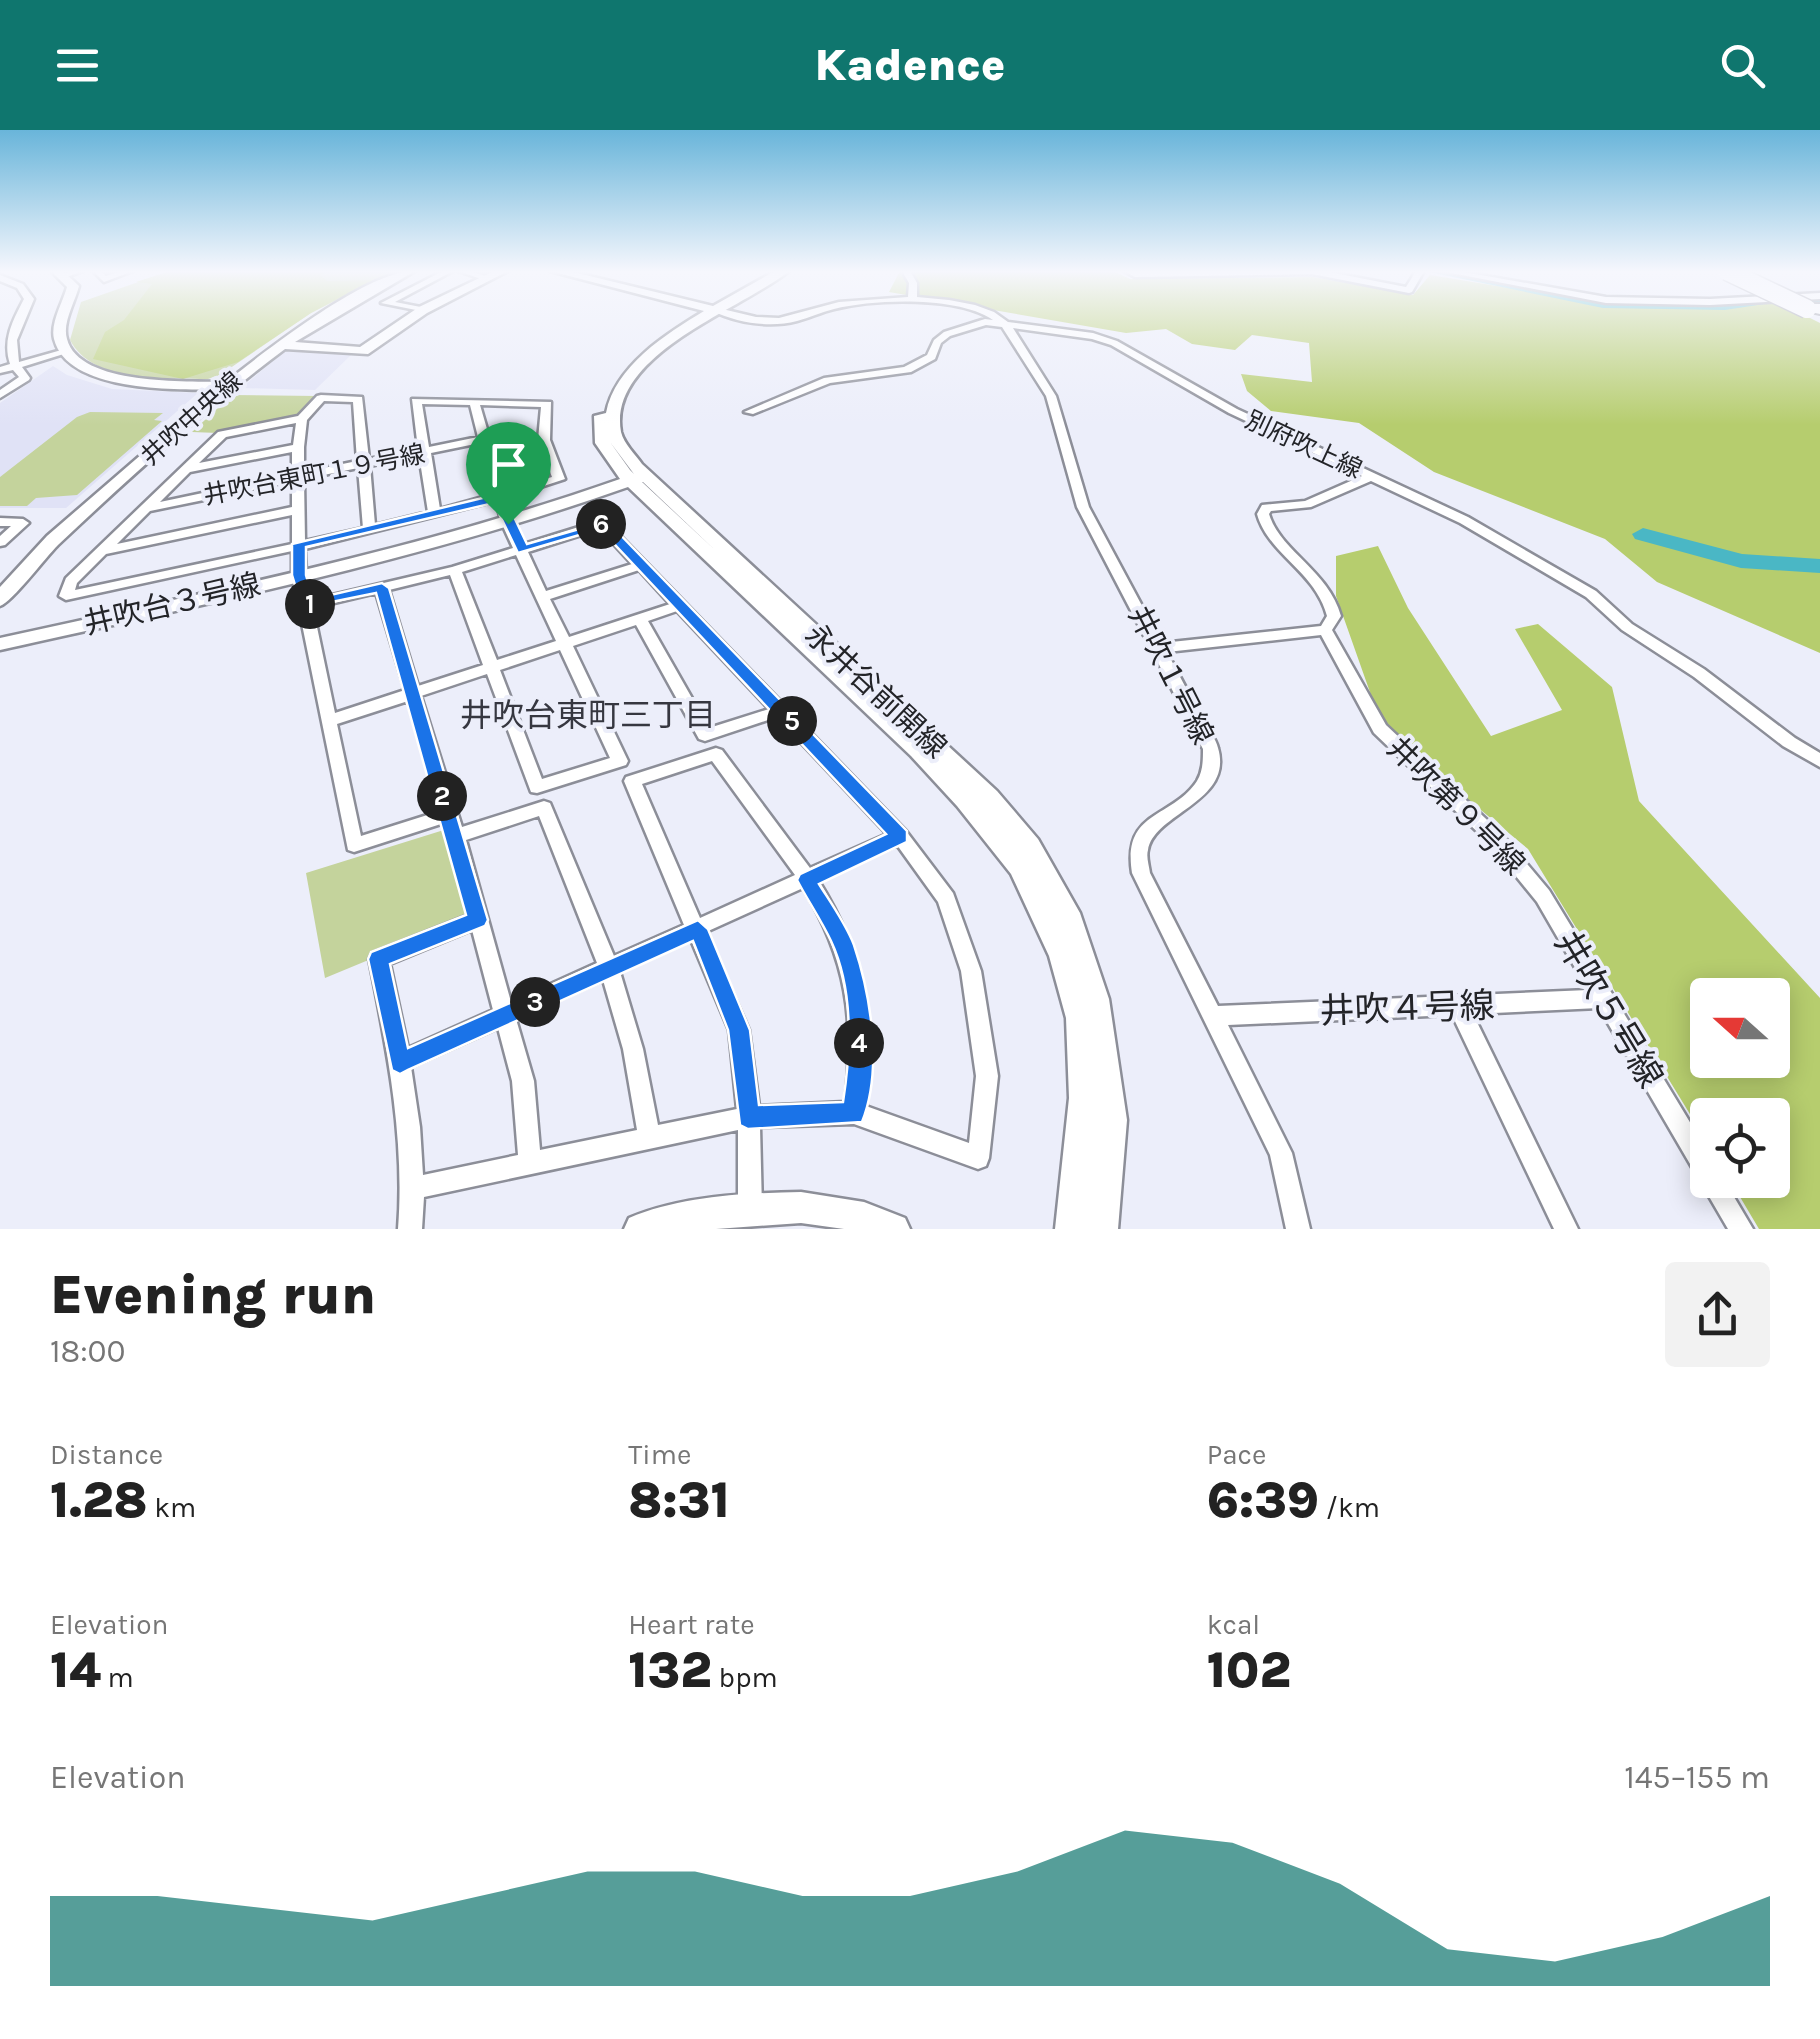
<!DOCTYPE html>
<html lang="en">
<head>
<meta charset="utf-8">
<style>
	body { margin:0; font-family:Karla,"Noto Sans JP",sans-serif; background:#f2f2f2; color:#222; height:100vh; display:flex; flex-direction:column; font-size:38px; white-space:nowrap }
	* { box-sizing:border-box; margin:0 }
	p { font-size:32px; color:#767676 }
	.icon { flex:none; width:55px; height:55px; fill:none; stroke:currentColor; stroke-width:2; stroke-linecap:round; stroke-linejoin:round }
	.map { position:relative; height:1099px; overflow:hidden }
	.drawer { display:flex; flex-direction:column; background:#fff; flex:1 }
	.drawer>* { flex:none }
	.needle { width:65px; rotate:291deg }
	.controls { position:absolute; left:1690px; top:848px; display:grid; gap:20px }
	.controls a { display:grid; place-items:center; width:100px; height:100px; border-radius:10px; background:#fff; box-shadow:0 5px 25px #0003; font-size:50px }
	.pin { position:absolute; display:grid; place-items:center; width:85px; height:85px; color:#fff; margin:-102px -42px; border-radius:50% 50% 50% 0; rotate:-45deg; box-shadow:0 0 10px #0007 }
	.pin .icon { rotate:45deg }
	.km { position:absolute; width:50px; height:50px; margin:-25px; border-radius:50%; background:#222; color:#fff; font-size:28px; line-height:50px; text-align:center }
	.round { display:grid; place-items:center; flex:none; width:105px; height:105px; border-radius:10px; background:#f2f2f2 }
	.head { display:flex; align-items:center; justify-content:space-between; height:170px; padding:0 50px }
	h1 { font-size:55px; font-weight:800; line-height:75px }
	.metrics { display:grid; grid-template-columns:repeat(3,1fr); gap:15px; height:170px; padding:10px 50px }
	.metrics div { display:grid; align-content:center }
	.metrics b { font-size:50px; font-weight:800 }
	.metrics small { font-size:28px; font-weight:400 }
	.metrics p { font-size:28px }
	.chart { height:280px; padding:20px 50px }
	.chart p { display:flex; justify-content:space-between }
	.chart svg { width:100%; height:180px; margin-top:10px; fill:#0f766e; opacity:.7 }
	header { display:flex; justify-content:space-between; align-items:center; height:130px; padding:0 50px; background:#0f766e; color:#fff; font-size:45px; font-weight:800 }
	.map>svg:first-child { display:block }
	.built { fill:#e0e2f6 }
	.green { fill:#c4d39c }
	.forest { fill:#b6cd6e; fill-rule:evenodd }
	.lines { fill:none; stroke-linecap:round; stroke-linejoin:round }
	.river { fill:#4ab7c5; fill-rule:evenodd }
	.minor-casing { stroke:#8c8e98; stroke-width:5 }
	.tertiary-casing { stroke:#8c8e98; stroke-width:5 }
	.motorway-casing { stroke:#8c8e98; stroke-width:4 }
	.minor { fill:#fff; fill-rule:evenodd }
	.tertiary { fill:#fff; fill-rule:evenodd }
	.motorway { fill:#fff; fill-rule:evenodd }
	.motorway-bridge-casing { stroke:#8c8e98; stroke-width:21; stroke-linecap:butt }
	.motorway-bridge { stroke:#fff; stroke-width:18 }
	.route { fill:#1a73e8; stroke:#fff; stroke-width:2.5; fill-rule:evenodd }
	.labels { text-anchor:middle; stroke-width:8; stroke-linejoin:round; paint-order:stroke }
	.far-street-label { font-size:25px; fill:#232428; stroke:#eceefa }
	.street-label { font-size:30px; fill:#232428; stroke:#eceefa }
	.neighbourhood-label { font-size:32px; fill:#363740; stroke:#eceefa }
	.near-street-label { font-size:35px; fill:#232428; stroke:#eceefa }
</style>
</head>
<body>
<header><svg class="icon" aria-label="menu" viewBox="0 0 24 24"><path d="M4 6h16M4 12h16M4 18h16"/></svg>Kadence<svg class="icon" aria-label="search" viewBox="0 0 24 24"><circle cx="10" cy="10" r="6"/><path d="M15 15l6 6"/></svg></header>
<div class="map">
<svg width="1820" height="1099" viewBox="0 0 1820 1099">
	<rect width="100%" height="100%" fill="#eceefa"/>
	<!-- built -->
	<path class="built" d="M285,221L351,225L315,260L241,258Z
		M53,236L67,245L112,259L198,263L66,378H0V273Z"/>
	<!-- green -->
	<path class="green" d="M170,141H395L311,183L220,245L208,249C165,248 93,254 70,210L81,172Z
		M232,265L317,266L296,288L218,303L192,302Z
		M90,282L163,283L154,290L162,291L77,365L36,368L27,376H0V347L77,287Z
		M447,699L470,788L325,848L306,743Z"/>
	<!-- forest -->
	<path class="forest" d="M170,141H332L320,145L327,151L373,150L311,183L238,232L183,249L93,229L105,202L124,190L152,154L136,152Z
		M900,141H1113L1130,149L1313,147L1413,165L1430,145L1626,177L1776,171L1820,193V523L1657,452L1605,409L1434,342L1359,293L1271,281L1247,261L1241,244L1312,252L1309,213L1252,205L1235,220L1192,214L1166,199L1126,203L889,162Z
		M1378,416L1408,478L1491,606L1562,580L1515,499L1538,494L1612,557L1639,671L1820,868V1099H1759L1730,1050H1772V985H1708L1707,1012L1528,719L1425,634L1377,582L1336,466V426ZM1708,865H1772V930H1708Z"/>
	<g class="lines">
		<!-- river -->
		<path class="river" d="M1424,141C1485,138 1545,164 1605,168C1678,174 1748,163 1820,164V174L1771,173L1725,180L1603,178Z
			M1643,398L1742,424L1820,429V443L1741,438L1635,409L1632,404Z"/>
		<defs>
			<path id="minor" d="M70,141H83L64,148L60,145Z
				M93,141H101L106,146L121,141H133L104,152Z
				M443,141H453L395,172L426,178V182L381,173Z
				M458,141H470L491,148L487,151Z
				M902,141H910L917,153V167L949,170L975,175L994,182L1008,192L1093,203L1117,211L1237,279L1468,387L1596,461L1632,494L1704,539L1795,608L1820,623V637L1783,616L1694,547L1622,500L1586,467L1460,393L1371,351L1311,377L1271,381L1269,384C1280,421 1328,440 1341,486L1332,500L1386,595L1501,703L1549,760L1708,1022V1050H1724L1753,1099H1728L1599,878L1473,884L1578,1099H1554L1452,885L1228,895L1292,1023L1310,1099H1286L1270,1025L1132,743C1122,680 1172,689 1197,651C1203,641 1203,630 1203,619L1077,377L1046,266L1002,197L986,195L950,206L941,213L935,229L911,242L830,253L753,284L744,282L824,248L904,237L927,225L934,210L944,202L985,189L993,190C958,166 875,169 834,179C821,182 809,188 797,191C770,198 737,193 713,181L718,178L756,187L779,188L839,172L908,167L909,153ZM1013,198L1092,209L1111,215L1229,283L1362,346L1305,371L1262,375L1257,384C1268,424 1315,441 1327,486L1321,496L1162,513L1089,377L1056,266ZM1321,505L1374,603L1489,713L1537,772L1588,860L1218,876L1150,743C1149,735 1146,727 1148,720C1154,683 1234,672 1218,618C1216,609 1208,599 1204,590C1191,568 1179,545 1167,522Z
				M1124,141H1324L1406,157L1416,141H1424L1412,162L1409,163L1312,144L1135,147Z
				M1441,141H1458L1606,167L1710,169L1820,163V169L1710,175L1606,173Z
				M0,145L23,154L34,169L17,210L19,232L65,219L70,222L22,237L30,248L29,250L0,268V260L19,247L13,240L0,243V237L10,234C2,210 13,190 24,169L17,158L0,151Z
				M321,265L362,267L369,329L418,319L412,269L551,272L550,310L565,349L507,368L514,394L524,414L598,391H606L906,701L953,763L981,841L998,946L989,1028L986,1036L978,1039L854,994L760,997L762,1079L758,1087L750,1091L742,1087L738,1079V1000L424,1067L422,1099H398C405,1007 387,919 369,829L372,823L468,785L444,693L354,722L348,720L292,445V421L66,470L59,466L66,448L218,302L298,286L317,266ZM324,271L353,272L357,331L304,342V317L307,290ZM422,274L470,275L478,307L429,317ZM480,275L541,277L538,310L552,347L505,361ZM296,293L293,315L199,333L226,307ZM480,313L494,364L440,379L431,323ZM292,322V344L160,372L190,342ZM419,325L428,382L375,395L370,336ZM358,338L363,398L305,411L304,349ZM292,352V377L117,414L150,381ZM496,371L502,394L513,418L452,437L311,470L306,445L305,419ZM292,385V414L75,460L77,453L106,424ZM600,399L632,434L546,461L528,422ZM516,425L556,511L497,530L462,442ZM639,440L670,474L569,507L550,469ZM450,445L483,535L418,556L389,460ZM376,463L405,560L335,583L313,478ZM677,481L769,579L709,598L648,491ZM636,495L699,609L705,611L777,587L887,704L810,738L722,620L716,618L626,647L624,651L684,795L614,826L550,673L544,671L462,697L421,566L487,544L531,662L537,663L626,635L628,631L573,516ZM560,520L610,628L542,649L500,540ZM408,571L440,681L361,706L337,594ZM712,631L795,745L700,788L642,654ZM539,686L597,833L511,872L466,710ZM897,715L938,772L961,841L976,946L969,1013L866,976C876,890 865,825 819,751ZM803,758C847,829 855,891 845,972L759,976L749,900L706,802ZM472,800L493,880L408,918L390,834ZM691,810L729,900L737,979L658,995L643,919L620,842ZM603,850L623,919L637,1000L540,1020L534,951L516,889ZM498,898L512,951L518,1025L423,1045L420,997L411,937Z
				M0,388L23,389L29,393L5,415L0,416V406L11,396H0Z"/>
			<path id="tertiary" d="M51,141H63L79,156C75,172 62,193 67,209C79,256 188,251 226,252C263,223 369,139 415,141L295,212L360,217L419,177L494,141H508L427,183L368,224L285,219C205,279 130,347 58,415C45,428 12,472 0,476V457L47,406L216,260C173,259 67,262 54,209C50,193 63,172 67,157Z
				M550,141H569L713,176L775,141H789C743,179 607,224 621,302C624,314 635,324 642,334L997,661L1038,709L1080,783L1109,869L1127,990L1118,1099H1055L1069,968L1066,888L1049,826L1011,744L957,676L911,626L628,357C424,429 211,473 0,520V508C209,462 418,420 620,349L595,313L594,286L606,283C615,236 666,204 704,181ZM610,312L630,340L634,344ZM642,352H643L716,421Z
				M801,1062L864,1072L905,1088L910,1099H844L801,1093L716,1099H624L629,1088C681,1066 745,1063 801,1062Z"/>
			<path id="motorway" d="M1811,174H1820V184L1811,182Z"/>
		</defs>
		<!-- minor casing -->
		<use href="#minor" class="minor-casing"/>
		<!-- tertiary casing -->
		<use href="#tertiary" class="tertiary-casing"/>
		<!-- motorway casing -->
		<use href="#motorway" class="motorway-casing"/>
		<!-- minor -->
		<use href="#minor" class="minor"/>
		<!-- tertiary -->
		<use href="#tertiary" class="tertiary"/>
		<!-- motorway -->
		<use href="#motorway" class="motorway"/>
		<defs>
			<path id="motorway-bridge" d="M1727,141L1807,179"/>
		</defs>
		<!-- motorway-bridge casing -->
		<use href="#motorway-bridge" class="motorway-bridge-casing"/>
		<!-- motorway-bridge -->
		<use href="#motorway-bridge" class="motorway-bridge"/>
	</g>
	<!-- sky -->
	<linearGradient id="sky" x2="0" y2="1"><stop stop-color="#69b5da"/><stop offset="0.48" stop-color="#f6f7fd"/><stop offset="1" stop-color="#f6f7fd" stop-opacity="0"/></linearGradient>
	<rect width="1820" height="295" fill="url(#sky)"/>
	<!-- route -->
	<path class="route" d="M499,364L505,368L527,414L607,391L907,701V712L819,754C831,773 846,794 854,815C871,866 883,940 862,992L748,999L740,995L728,900L693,811L408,940L400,944L392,940L368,829L371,822L466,785L376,463L302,478L292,445V414ZM494,373L518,423L600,399L886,704L800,744L797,750C808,771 821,790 831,811C854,860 851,921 843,972L759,975L750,900L708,799L698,790L408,918L390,834L485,796L488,790L389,458L382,453L313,469L306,445V417Z"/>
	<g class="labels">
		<!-- far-street labels -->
		<g class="far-street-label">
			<text transform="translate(191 288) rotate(-42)" y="9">井吹中央線</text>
			<text transform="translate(1304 314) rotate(25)" y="9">別府吹上線</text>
			<text transform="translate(314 344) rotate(-11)" y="9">井吹台東町１９号線</text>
		</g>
		<!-- street labels -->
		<g class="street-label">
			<text transform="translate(172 474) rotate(-13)" y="10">井吹台３号線</text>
			<text transform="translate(1171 545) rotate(63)" y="10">井吹１号線</text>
			<text transform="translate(876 561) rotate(43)" y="10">永井谷前開線</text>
			<text transform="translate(1456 676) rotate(45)" y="10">井吹第９号線</text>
		</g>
		<!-- neighbourhood labels -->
		<g class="neighbourhood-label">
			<text x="588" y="596">井吹台東町三丁目</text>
		</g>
		<!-- near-street labels -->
		<g class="near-street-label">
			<text transform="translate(1407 878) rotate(-2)" y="12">井吹４号線</text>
			<text transform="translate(1609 879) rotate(59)" y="12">井吹５号線</text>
		</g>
	</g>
</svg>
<div class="controls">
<a><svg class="needle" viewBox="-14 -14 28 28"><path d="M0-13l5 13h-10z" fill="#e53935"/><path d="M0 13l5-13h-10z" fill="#767676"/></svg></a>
<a><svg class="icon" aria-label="locate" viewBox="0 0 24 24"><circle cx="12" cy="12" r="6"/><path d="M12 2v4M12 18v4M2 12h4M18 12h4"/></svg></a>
</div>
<div class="pin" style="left:508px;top:394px;background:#1e9e55"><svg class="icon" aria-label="arrive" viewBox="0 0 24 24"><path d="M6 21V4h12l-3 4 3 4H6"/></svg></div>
<b class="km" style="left:310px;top:474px">1</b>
<b class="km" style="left:442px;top:666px">2</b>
<b class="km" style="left:535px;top:872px">3</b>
<b class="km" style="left:859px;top:913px">4</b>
<b class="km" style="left:792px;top:591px">5</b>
<b class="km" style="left:601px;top:394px">6</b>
</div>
<section class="drawer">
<div class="head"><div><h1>Evening run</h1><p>18:00</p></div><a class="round"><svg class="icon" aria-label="share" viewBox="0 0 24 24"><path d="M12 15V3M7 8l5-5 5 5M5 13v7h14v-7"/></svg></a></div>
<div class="metrics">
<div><p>Distance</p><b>1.28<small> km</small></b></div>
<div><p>Time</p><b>8:31</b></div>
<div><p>Pace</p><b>6:39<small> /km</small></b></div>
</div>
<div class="metrics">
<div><p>Elevation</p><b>14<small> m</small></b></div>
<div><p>Heart rate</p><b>132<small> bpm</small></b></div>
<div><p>kcal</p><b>102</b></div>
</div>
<div class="chart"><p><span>Elevation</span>145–155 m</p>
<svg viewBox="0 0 160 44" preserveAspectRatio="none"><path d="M0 44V22L10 22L20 25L30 28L40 22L50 16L60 16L70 22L80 22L90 16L100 6L110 9L120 19L130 35L140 38L150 32L160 22V44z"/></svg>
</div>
</section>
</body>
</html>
